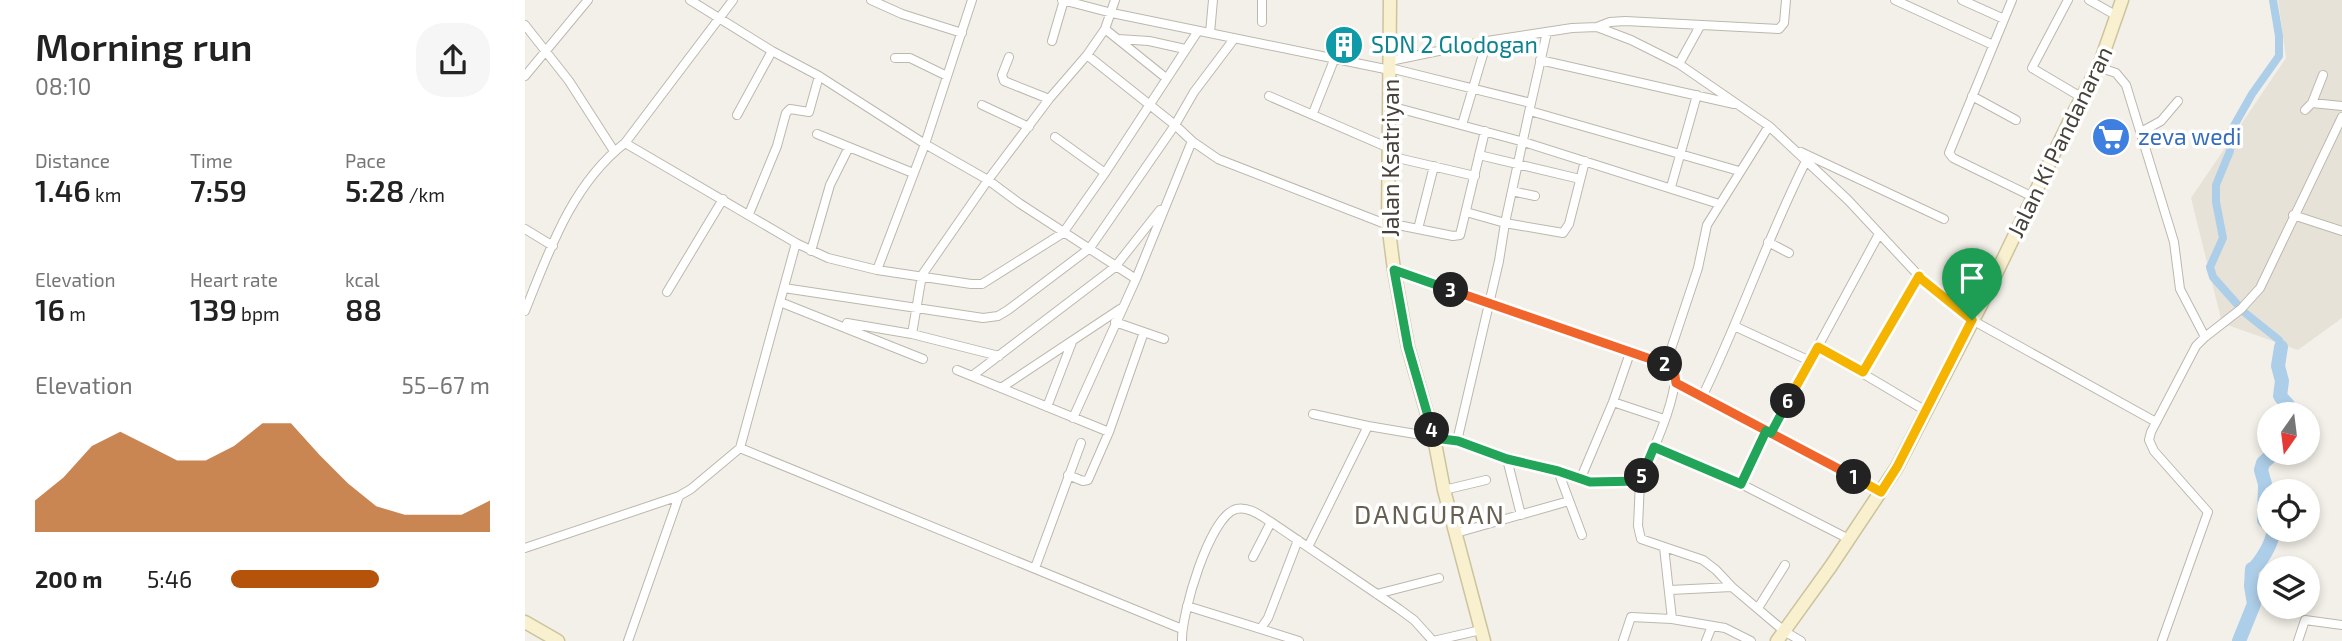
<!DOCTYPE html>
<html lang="en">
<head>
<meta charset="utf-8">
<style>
	body { margin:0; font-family:"Exo 2",sans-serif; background:#f6f6f6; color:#222; height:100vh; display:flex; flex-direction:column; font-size:26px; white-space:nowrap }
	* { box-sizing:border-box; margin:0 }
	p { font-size:23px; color:#767676 }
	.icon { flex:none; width:38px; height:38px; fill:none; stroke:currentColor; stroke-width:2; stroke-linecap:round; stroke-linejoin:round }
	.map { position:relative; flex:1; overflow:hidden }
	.sheet { display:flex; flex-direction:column; background:#fff; width:525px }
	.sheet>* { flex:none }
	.needle { width:46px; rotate:194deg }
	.tools { position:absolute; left:1732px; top:402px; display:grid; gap:14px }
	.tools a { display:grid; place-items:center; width:63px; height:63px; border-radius:50%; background:#fff; box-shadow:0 4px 10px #0003; font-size:35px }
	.pin { position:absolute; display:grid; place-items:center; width:60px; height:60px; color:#fff; margin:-72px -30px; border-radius:50% 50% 50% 0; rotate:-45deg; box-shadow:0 0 7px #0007 }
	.pin .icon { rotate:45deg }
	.km { position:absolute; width:35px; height:35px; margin:-18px; border-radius:50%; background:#222; color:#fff; font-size:19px; line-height:35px; text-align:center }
	.round { display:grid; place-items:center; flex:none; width:74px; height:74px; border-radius:28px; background:#f6f6f6 }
	.overview { display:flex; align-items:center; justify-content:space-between; height:119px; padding:0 35px }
	h1 { font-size:38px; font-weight:600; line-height:52px }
	.stats { display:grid; grid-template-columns:repeat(3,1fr); gap:10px; height:119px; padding:7px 35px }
	.stats div { display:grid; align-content:center }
	.stats b { font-size:30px; font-weight:600 }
	.stats small { font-size:19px; font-weight:400 }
	.stats p { font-size:19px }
	.chart { height:196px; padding:14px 35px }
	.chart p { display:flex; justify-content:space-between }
	.chart svg { width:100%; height:126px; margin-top:7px; fill:#b45309; opacity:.7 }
	ul { padding:0 35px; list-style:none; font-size:23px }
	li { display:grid; grid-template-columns:112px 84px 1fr; align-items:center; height:52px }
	li i { height:18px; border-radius:9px; background:#b45309 }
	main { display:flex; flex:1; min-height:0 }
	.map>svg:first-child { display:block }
	.residential { fill:#e6e2d8 }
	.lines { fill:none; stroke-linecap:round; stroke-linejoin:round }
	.canal { stroke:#adcee8; stroke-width:8 }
	.river { stroke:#adcee8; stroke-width:14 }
	.street-casing { stroke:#bdb8ad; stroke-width:10 }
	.secondary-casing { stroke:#cdc39e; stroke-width:15 }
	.street { stroke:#fff; stroke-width:8 }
	.secondary { stroke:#f8f0ce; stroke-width:12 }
	.split-1-casing { stroke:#fff; stroke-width:14 }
	.split-2-casing { stroke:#fff; stroke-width:14 }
	.split-3-casing { stroke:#fff; stroke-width:14 }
	.split-4-casing { stroke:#fff; stroke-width:14 }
	.split-5-casing { stroke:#fff; stroke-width:14 }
	.split-6-casing { stroke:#fff; stroke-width:14 }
	.split-7-casing { stroke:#fff; stroke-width:14 }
	.split-8-casing { stroke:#fff; stroke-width:14 }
	.split-1 { stroke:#f5b400; stroke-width:9 }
	.split-2 { stroke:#f0652b; stroke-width:9 }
	.split-3 { stroke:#f0652b; stroke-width:9 }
	.split-4 { stroke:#22a559; stroke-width:9 }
	.split-5 { stroke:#22a559; stroke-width:9 }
	.split-6 { stroke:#22a559; stroke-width:9 }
	.split-7 { stroke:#f5b400; stroke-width:9 }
	.split-8 { stroke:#f5b400; stroke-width:9 }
	.labels { text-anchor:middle; stroke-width:7; stroke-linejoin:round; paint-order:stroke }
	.culture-label { font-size:23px; fill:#0d838f; stroke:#fff; text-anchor:start }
	.shop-label { font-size:23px; fill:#366cbe; stroke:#fff; text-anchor:start }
	.street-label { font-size:23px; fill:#464139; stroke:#fff }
	.quarter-label { font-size:26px; letter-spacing:2px; fill:#675f51; stroke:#fff }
</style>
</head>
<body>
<main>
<section class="sheet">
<div class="overview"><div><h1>Morning run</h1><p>08:10</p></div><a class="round"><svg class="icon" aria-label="share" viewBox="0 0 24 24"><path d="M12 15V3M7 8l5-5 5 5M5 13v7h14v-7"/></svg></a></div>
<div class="stats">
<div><p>Distance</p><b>1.46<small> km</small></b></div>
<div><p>Time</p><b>7:59</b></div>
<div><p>Pace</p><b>5:28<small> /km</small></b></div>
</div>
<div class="stats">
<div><p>Elevation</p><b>16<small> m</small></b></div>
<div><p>Heart rate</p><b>139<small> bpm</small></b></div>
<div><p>kcal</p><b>88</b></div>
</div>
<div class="chart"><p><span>Elevation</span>55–67 m</p>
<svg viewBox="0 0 160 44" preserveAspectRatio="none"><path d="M0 44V33L10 25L20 14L30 9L40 14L50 19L60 19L70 14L80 6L90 6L100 17L110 27L120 35L130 38L140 38L150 38L160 33V44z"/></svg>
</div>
<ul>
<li><b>200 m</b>5:46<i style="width:57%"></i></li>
</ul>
</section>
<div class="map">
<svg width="1817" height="641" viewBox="0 0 1817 641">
	<rect width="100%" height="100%" fill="#f3f0e9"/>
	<!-- residential -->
	<path class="residential" d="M1753,0H1817V318L1773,350L1697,323L1666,198L1761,58Z"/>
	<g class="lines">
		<!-- canal -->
		<path class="canal" d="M1748,0L1754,36V56L1727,94L1706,131L1705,151L1691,185V202L1698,238L1685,267L1688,277L1719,312L1754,340L1756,347"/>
		<!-- river -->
		<path class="river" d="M1756,347L1753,366L1757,381L1755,396L1763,405L1765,415
			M1745,526L1739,520L1740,484L1736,470L1738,463L1749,453
			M1714,641L1729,604L1726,586L1727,569C1734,566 1749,541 1748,530"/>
		<defs>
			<path id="street" d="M165,0L247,51L294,76L400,144L463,180L494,203L611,279
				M346,0L377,14L437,33
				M537,0L587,13L865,70
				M1370,0L1468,45
				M1437,0L1479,19
				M1487,0L1424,153L1428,158L1508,197
				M1543,0L1507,68L1556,97
				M1564,0L1592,16
				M737,22V0
				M0,25L44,81L89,151
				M1072,27L1085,22L1100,21L1254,29L1259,23L1261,0
				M580,29L641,78
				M685,33L688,0
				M593,39L624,41L660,49
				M527,41L539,0
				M562,55L650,125L667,141L693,159L863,225
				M484,57L477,75L479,81L524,99
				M370,58H385L422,76
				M1015,60L1209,104
				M865,61L962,41L1047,28L1072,27L1106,40L1154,64L1244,126L1323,200L1394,276L1447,320L1631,422
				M1154,64L1175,26
				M1573,67L1591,73L1601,85L1649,242L1655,289L1680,337
				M865,68L1006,103L980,223L974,261L932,441
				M0,76L63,0
				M744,96L864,148
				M1447,96L1491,120
				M1006,103L1022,32
				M1787,103L1798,75
				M457,105L504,127
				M865,106L999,142L1194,204
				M1780,110L1787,103L1817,106
				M1005,111L1214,171
				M788,113L809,60
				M212,115L247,51
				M937,125L962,41
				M1616,132L1636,121L1653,101
				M292,134L388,173
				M530,137L580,173
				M100,143L208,0
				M1276,152L1419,219
				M954,155L1055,179
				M864,156L950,176
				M1146,187L1172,95
				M987,191L1010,196
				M941,212L980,223L1038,233L1044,224L1060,161
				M224,214L252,146L261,113L265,109L284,112L294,76
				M1768,215L1817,231
				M863,223L928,236L935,235L960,131
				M0,229L28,246
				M893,229L909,166
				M1243,242L1264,253
				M286,251L305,185L324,147
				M352,270L400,144L447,0
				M869,270L1148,368C1158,388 1124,459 1115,481
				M259,288L458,318L473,316L483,310L565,248L650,125L669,92L709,39
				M142,292L198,199
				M255,302L398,359
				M0,311C24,251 47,184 100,143L271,243L303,258L352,270L446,284H457L538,233L580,173L673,31
				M590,322L639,339
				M322,323L387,334L474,356
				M1209,326L1285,361
				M387,334L397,275L463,180L524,99L562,55L580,29L590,0
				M1293,347L1401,411
				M1141,364L1173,268L1182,225L1244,126
				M432,370L584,432
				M1338,372L1394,276
				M447,376L590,267L635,210
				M1151,383L1356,492
				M476,388L595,309
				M1177,397C1215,320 1242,238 1281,161
				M1088,402L1139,419
				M522,407L547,342
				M788,414L843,426L932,441L982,459L1033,471L1065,483L1115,481L1113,526L1116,539L1178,560L1191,570L1207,587L1259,631L1276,641
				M548,418L611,279L667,141
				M1246,433L1354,234
				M1129,447L1216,484L1324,539
				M215,448L657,629
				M982,459L996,515
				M1033,471L1057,535
				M543,475L558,481L563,480L584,432L619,332
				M1055,480L1088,402L1105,353
				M1216,484L1241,431
				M919,490L961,480
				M931,533L1044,501
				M783,547L843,426
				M1139,547L1147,619L1200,628L1226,641
				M0,548L154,496L166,489L215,448L271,243
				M728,557L746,522
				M510,568L556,443
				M1145,590L1207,587
				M852,594L914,578
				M662,606L774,641
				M1233,608L1260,565
				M736,628L743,618L773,540
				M103,641L154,496
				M657,641C656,615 684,517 711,509C724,506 736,516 746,522L874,609L889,620L908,641
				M908,641L956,630
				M1098,641L1106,617L1147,619
				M1181,641L1187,626
				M1637,641L1683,512L1629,451L1624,440L1626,432L1671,346L1680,337L1716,309L1735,288L1817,117
				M1773,641L1780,620L1817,625"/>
			<path id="secondary" d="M865,0L863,223L869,270L883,347L909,438L919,490L959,641
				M0,622L33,641
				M1252,641L1306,566L1372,467L1457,303L1547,116L1575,63L1597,0"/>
		</defs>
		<!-- street casing -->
		<use href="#street" class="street-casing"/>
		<!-- secondary casing -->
		<use href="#secondary" class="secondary-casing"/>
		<!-- street -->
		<use href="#street" class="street"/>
		<!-- secondary -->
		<use href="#secondary" class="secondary"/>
	</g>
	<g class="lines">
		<defs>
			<path id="split-1" d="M1329,477L1356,492L1372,467L1447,320"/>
			<path id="split-2" d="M1140,364L1149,369L1151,383L1329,477"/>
			<path id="split-3" d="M926,290L1140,364"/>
			<path id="split-4" d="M907,430L883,347L869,270L926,290"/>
			<path id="split-5" d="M907,430L909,438L933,441L982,459L1033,471L1065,482L1115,481L1117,476"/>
			<path id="split-6" d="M1117,476L1129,447L1216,484L1241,431L1246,433L1263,401"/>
			<path id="split-7" d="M1263,401L1293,347L1338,372L1394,276L1395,278"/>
			<path id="split-8" d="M1395,278L1447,320"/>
		</defs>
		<!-- split-1 casing -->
		<use href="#split-1" class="split-1-casing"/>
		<!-- split-2 casing -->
		<use href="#split-2" class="split-2-casing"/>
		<!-- split-3 casing -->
		<use href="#split-3" class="split-3-casing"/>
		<!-- split-4 casing -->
		<use href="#split-4" class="split-4-casing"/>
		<!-- split-5 casing -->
		<use href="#split-5" class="split-5-casing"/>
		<!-- split-6 casing -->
		<use href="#split-6" class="split-6-casing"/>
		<!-- split-7 casing -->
		<use href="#split-7" class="split-7-casing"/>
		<!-- split-8 casing -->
		<use href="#split-8" class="split-8-casing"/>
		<!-- split-1 -->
		<use href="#split-1" class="split-1"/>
		<!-- split-2 -->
		<use href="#split-2" class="split-2"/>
		<!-- split-3 -->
		<use href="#split-3" class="split-3"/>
		<!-- split-4 -->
		<use href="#split-4" class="split-4"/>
		<!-- split-5 -->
		<use href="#split-5" class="split-5"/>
		<!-- split-6 -->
		<use href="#split-6" class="split-6"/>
		<!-- split-7 -->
		<use href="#split-7" class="split-7"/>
		<!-- split-8 -->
		<use href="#split-8" class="split-8"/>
	</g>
	<!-- icons -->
	<defs>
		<symbol id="building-disc" viewBox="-11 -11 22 22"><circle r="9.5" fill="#0f9aa8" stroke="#fff"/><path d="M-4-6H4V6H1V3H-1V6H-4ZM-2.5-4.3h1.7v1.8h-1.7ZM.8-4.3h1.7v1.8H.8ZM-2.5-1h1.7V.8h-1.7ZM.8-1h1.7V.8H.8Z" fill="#fff"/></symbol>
		<symbol id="supermarket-disc" viewBox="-11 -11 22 22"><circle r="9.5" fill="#3f7fe0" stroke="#fff"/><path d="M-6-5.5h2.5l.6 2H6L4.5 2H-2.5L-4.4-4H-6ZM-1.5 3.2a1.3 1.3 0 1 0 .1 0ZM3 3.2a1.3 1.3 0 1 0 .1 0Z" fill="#fff"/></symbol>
	</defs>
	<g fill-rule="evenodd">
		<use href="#building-disc" x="797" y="23" width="44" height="44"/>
		<use href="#supermarket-disc" x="1564" y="115" width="44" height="44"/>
	</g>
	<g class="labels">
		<!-- culture labels -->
		<g class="culture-label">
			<text x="846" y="53">SDN 2 Glodogan</text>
		</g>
		<!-- shop labels -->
		<g class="shop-label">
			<text x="1613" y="145">zeva wedi</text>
		</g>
		<!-- street labels -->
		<g class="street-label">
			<text transform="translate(1535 142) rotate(-64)" y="8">Jalan Ki Pandanaran</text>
			<text transform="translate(866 158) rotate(-90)" y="8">Jalan Ksatriyan</text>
		</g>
		<!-- quarter labels -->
		<g class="quarter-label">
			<text x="905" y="524">DANGURAN</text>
		</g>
	</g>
</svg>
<div class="tools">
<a><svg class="needle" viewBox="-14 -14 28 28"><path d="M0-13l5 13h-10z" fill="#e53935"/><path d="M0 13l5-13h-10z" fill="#767676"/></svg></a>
<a><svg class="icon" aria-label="locate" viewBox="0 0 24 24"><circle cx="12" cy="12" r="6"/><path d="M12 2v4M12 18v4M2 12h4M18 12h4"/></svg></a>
<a><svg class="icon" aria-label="layers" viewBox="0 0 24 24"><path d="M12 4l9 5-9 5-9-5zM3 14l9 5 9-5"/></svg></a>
</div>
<div class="pin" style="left:1447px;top:320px;background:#1e9e55"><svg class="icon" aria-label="arrive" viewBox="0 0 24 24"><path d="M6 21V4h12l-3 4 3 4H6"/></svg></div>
<b class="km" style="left:1329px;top:477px">1</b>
<b class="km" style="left:1140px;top:364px">2</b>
<b class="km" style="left:926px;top:290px">3</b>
<b class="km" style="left:907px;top:430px">4</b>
<b class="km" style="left:1117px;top:476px">5</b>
<b class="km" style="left:1263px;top:401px">6</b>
</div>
</main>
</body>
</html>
